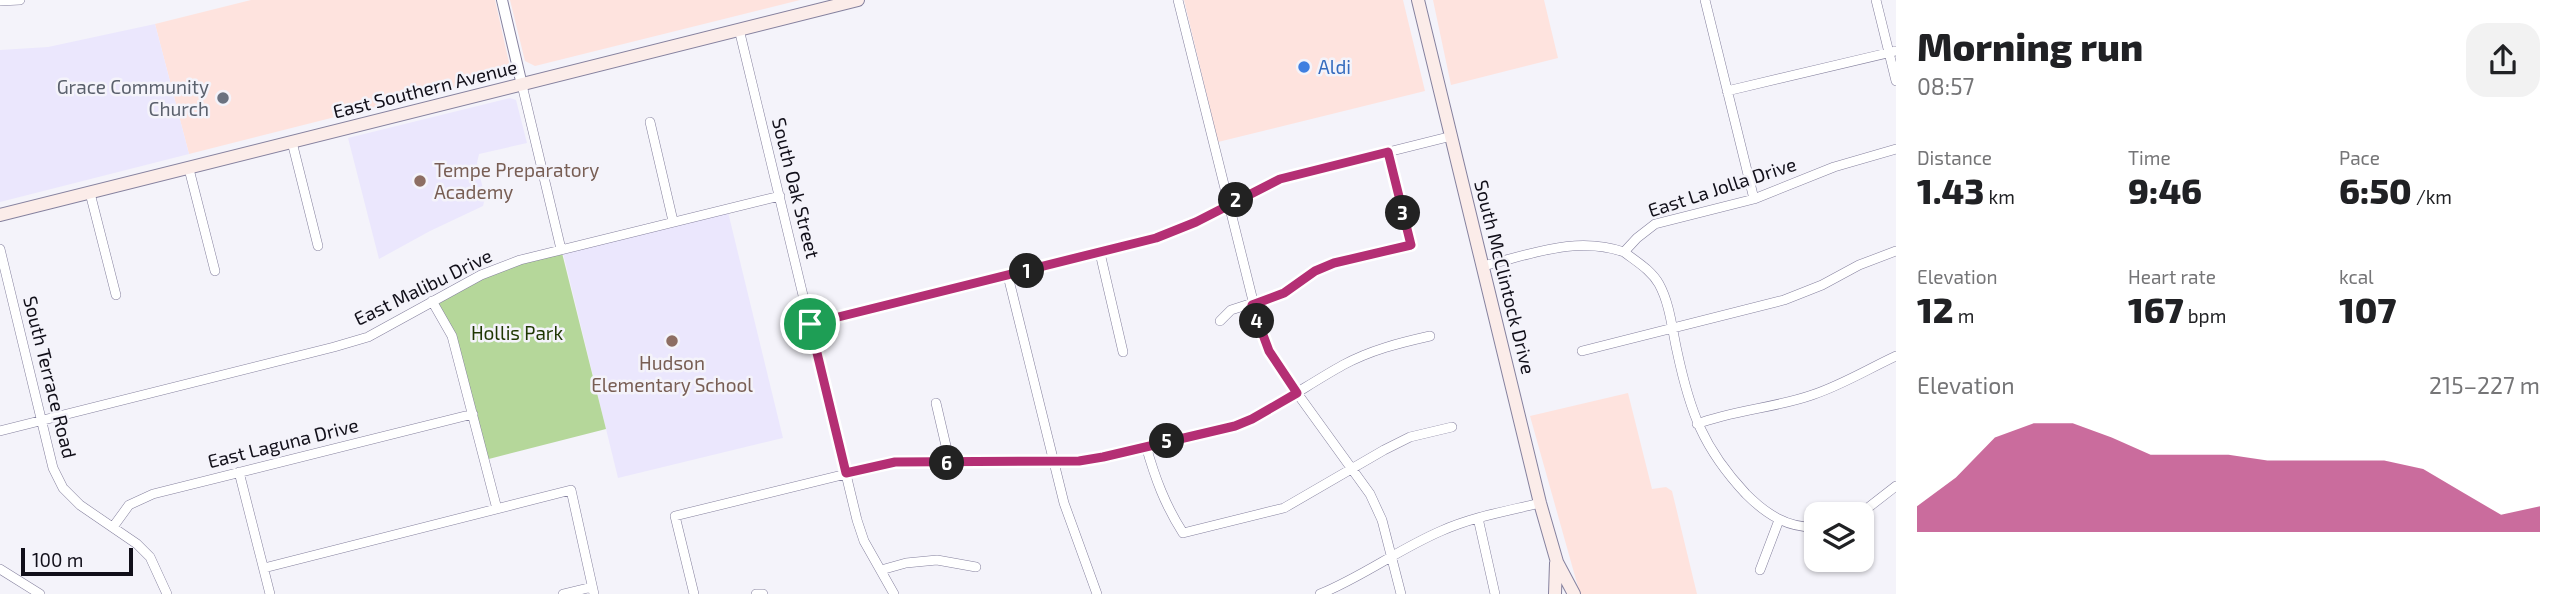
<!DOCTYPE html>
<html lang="en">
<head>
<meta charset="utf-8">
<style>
	body { margin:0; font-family:"Exo 2",sans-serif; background:#f2f2f2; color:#202124; height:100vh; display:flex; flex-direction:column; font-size:26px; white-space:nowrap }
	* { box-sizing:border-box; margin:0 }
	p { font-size:23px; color:#757577 }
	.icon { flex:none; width:38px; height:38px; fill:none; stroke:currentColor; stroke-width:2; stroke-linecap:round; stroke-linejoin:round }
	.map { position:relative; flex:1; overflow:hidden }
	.sheet { display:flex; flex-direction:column; background:#fff; width:665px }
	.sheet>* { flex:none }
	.buttons { position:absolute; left:1804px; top:502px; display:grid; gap:14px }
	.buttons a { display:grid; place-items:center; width:70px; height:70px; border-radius:14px; background:#fff; box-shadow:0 2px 5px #0004; font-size:35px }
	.scale { position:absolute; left:21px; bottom:18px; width:112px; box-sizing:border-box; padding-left:7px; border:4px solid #110f19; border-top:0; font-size:19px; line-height:24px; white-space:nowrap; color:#110f19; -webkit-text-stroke:5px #f4f3fa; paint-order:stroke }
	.pin { position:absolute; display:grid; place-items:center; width:60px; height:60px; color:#fff; margin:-30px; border:4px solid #fff; border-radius:50%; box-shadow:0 2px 7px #0007 }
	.km { position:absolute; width:35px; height:35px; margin:-18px; border-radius:50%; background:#222; color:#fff; font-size:19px; line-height:35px; text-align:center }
	.round { display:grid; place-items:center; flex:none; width:74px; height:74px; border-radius:21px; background:#f2f2f2 }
	.head { display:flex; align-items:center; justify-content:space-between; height:119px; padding:0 21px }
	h1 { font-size:38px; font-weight:800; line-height:52px }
	.metrics { display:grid; grid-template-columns:repeat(3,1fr); gap:10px; height:119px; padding:7px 21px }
	.metrics div { display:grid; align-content:center }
	.metrics b { font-size:35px; font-weight:800 }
	.metrics small { font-size:19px; font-weight:400 }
	.metrics p { font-size:19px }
	.chart { height:196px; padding:14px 21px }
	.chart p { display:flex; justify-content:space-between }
	.chart svg { width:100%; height:126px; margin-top:7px; fill:#b42f74; opacity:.7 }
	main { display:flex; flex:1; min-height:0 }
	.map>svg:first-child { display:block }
	.commercial { fill:#fee3de }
	.education { fill:#ebe7fd }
	.green { fill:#b5d79a }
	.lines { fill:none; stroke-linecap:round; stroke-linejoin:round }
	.minor-casing { stroke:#85819e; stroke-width:10 }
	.tertiary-casing { stroke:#85819e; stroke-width:12 }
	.secondary-casing { stroke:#85819e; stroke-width:14 }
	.minor { stroke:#fff; stroke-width:9 }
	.tertiary { stroke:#fff; stroke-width:10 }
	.secondary { stroke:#fbece9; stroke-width:12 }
	.route-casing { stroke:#fff; stroke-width:14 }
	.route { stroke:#b42f74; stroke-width:9 }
	.shop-dot { fill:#3f7fe0; stroke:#f4f3fa; stroke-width:2.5 }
	.worship-dot { fill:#6b7280; stroke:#f4f3fa; stroke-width:2.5 }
	.education-dot { fill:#8d6e63; stroke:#f4f3fa; stroke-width:2.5 }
	.labels { text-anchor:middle; stroke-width:5; stroke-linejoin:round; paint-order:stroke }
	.shop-label { font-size:19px; fill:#366cbe; stroke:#f4f3fa; text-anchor:start }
	.worship-label { font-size:19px; fill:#5b616d; stroke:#f4f3fa; text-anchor:end }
	.street-label { font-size:19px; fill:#110f19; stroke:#f4f3fa }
	.education-label { font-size:19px; fill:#785e54; stroke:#f4f3fa; text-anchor:start }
	.park-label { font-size:19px; fill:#1f3702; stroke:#f4f3fa }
</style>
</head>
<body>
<main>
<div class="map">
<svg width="1896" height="594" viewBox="0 0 1896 594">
	<rect width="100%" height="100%" fill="#f4f3fa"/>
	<!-- commercial -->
	<path class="commercial" d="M251,0H495L510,67L505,74L189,154L155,24Z
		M510,0H800L535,66L525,61Z
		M1184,0H1403L1425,91L1218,142Z
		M1433,0H1544L1558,58L1451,85Z
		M1628,393L1652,489L1666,487L1672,491L1697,594H1580L1530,416Z"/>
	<!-- education -->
	<path class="education" d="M155,24L189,154L0,202V50L48,47Z
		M510,98L516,100L527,143L479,154L477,163L485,198L483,206L430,231L379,259L348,138Z
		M728,212L783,438L618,478L563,253Z"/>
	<!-- green -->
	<path class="green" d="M561,249L606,429L485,460L452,337L432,301L481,275Z"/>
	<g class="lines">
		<defs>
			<path id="minor" d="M1178,0L1260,329L1269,351L1297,393L1370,494L1382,520L1401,594
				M1705,0L1754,199
				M1876,0L1896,81
				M0,1L20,0
				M739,29L857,520L864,541L894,594
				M522,85L561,249
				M1727,91L1896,51
				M650,122L673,221
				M292,142L318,246
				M189,169L215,271
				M90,193L116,295
				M0,249L53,468L63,488L80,505L137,544L150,557L167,594
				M1624,252C1637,262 1651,270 1659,284C1670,304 1672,329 1677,351C1690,412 1703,448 1746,494C1766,514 1787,528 1816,527
				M1100,253L1123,352
				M1483,266C1530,255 1575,235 1624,252L1637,238L1655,224L1754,199L1834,167L1896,149
				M1008,276L1064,503L1097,594
				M432,301L452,336L497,509
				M1220,321L1231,310L1284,293L1315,271L1334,263L1411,245L1388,152
				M810,324L1156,238L1196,222L1280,179L1452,136
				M1582,351L1784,300L1822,285L1859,265L1896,251
				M936,403L950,463
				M1697,424C1734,410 1775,408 1812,395C1842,385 1868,369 1896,356
				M0,431L334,347L368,337L481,275L520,260L780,196
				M1146,446C1155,478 1165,505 1183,533L1284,508L1384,450L1410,437L1452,427
				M239,472L270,594
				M1860,514L1896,486
				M1478,518L1495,594
				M113,527L129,505L153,494L473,414
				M264,568L571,490L594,594
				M0,569L40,594
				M881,570L906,563L937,560L976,567
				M1760,570L1779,520
				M563,594L592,587
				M694,594L675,516L895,462L1079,461L1103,457L1235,426C1273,410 1307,385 1343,365C1371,350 1399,343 1430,336
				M756,594H763
				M1320,594C1362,577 1399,549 1441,531C1472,517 1507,511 1540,503"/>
			<path id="tertiary" d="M502,0L522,85"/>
			<path id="secondary" d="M1418,0L1540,503L1557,562L1574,594
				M0,215L858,0
				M1555,594L1556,563"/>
		</defs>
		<!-- minor casing -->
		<use href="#minor" class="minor-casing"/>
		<!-- tertiary casing -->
		<use href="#tertiary" class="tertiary-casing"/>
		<!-- secondary casing -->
		<use href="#secondary" class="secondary-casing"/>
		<!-- minor -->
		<use href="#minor" class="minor"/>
		<!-- tertiary -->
		<use href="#tertiary" class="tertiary"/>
		<!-- secondary -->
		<use href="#secondary" class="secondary"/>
	</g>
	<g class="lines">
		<defs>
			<path id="route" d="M1388,152L1411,245L1334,263L1315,271L1284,293L1252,305L1269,351L1297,393L1252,419L1235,426L1103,457L1079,461L895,462L846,473L810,324L1156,238L1196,222L1280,179Z"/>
		</defs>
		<!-- route casing -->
		<use href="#route" class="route-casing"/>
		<!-- route -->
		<use href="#route" class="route"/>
	</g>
	<!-- markers -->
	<circle class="shop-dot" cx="1304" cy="67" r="7"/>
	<circle class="worship-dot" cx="223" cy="98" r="7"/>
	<g class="education-dot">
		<circle cx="420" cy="181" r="7"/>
		<circle cx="672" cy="341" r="7"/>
	</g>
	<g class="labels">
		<!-- shop labels -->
		<g class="shop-label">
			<text x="1318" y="74">Aldi</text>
		</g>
		<!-- worship labels -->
		<g class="worship-label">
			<text x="209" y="94">Grace Community<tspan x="209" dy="22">Church</tspan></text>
		</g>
		<!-- street labels -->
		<g class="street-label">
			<text transform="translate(425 89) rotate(-14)" y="7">East Southern Avenue</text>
			<text transform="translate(1722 187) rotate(-18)" y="7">East La Jolla Drive</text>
			<text transform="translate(796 188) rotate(76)" y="7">South Oak Street</text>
			<text transform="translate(1505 277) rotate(76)" y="7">South McClintock Drive</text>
			<text transform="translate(423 287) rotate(-26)" y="7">East Malibu Drive</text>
			<text transform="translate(50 377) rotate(76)" y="7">South Terrace Road</text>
			<text transform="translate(283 443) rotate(-14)" y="7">East Laguna Drive</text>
		</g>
		<!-- education labels -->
		<g class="education-label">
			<text x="434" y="177">Tempe Preparatory<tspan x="434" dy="22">Academy</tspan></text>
			<text x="672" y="370" text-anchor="middle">Hudson<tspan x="672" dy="22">Elementary School</tspan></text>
		</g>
		<!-- park labels -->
		<g class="park-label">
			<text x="517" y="340">Hollis Park</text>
		</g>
	</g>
</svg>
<div class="buttons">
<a><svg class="icon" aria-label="layers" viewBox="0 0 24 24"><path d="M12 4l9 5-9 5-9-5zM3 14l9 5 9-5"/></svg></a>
</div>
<div class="scale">100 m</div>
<div class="pin" style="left:810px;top:324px;background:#1e9e55"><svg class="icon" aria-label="arrive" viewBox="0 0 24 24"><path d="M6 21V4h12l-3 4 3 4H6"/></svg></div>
<b class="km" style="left:1027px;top:271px">1</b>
<b class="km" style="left:1236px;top:200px">2</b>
<b class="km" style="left:1403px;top:213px">3</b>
<b class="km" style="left:1257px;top:321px">4</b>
<b class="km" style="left:1167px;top:441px">5</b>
<b class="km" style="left:947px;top:463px">6</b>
</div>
<section class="sheet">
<div class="head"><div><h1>Morning run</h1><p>08:57</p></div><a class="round"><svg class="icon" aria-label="share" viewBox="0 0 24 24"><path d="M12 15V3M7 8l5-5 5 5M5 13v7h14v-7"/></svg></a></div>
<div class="metrics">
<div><p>Distance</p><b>1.43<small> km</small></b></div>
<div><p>Time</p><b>9:46</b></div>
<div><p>Pace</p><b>6:50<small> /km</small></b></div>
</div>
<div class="metrics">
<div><p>Elevation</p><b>12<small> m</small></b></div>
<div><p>Heart rate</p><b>167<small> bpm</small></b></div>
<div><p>kcal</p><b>107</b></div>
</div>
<div class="chart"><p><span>Elevation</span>215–227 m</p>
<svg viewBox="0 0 160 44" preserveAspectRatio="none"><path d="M0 44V35L10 25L20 11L30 6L40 6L50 11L60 17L70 17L80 17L90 19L100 19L110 19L120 19L130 22L140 30L150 38L160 35V44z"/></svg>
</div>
</section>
</main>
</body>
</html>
